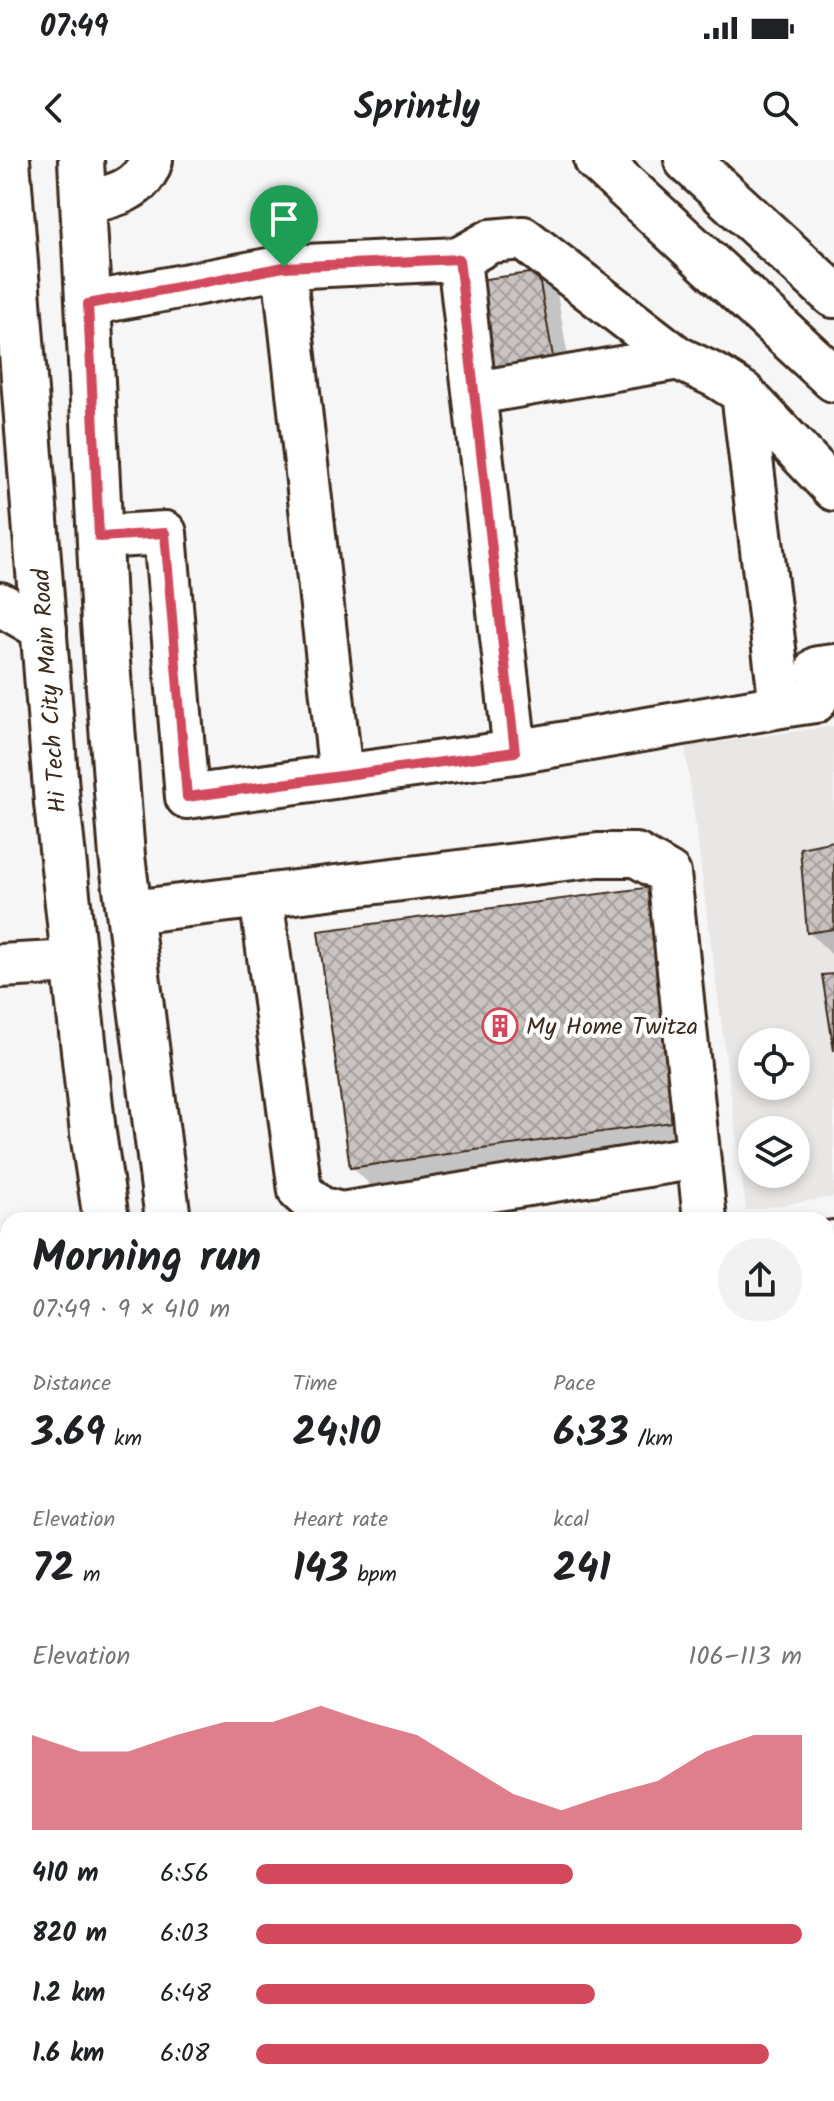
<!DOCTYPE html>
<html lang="en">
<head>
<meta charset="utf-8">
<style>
	body { margin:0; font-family:Kalam,sans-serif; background:#f2f2f2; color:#202124; height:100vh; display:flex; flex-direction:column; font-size:30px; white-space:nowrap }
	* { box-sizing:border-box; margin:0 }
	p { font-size:26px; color:#757577 }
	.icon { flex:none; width:44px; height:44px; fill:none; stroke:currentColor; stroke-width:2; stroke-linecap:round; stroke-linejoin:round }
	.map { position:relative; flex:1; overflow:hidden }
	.side { position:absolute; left:0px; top:1052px; width:834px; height:890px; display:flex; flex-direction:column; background:#fff; border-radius:24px 24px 0 0; box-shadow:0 4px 12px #0003 }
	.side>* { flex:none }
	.buttons { position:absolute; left:738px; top:868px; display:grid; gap:16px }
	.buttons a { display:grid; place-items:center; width:72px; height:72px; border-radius:50%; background:#fff; box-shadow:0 4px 12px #0003; font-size:40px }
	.pin { position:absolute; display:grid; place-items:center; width:68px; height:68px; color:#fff; margin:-82px -34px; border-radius:50% 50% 50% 0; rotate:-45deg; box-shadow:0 0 8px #0007 }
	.pin .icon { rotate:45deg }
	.round { display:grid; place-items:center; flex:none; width:84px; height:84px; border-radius:42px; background:#f2f2f2 }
	.overview { display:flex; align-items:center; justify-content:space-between; height:136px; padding:0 32px }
	h1 { font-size:44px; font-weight:800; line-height:60px }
	.stats { display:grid; grid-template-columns:repeat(3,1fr); gap:12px; height:136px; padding:8px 32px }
	.stats div { display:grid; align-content:center }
	.stats b { font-size:40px; font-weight:800 }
	.stats small { font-size:22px; font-weight:400 }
	.stats p { font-size:22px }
	.chart { height:224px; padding:16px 32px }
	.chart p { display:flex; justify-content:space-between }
	.chart svg { width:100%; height:144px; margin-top:8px; fill:#d1495b; opacity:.7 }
	ul { padding:0 32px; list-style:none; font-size:26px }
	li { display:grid; grid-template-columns:128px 96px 1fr; align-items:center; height:60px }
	li i { height:20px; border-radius:10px; background:#d1495b }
	.status { display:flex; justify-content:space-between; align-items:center; height:56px; padding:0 40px; background:#fff; direction:ltr }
	.status svg { height:22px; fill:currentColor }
	header { display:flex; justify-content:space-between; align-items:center; height:104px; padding:0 32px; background:#fff; font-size:36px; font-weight:800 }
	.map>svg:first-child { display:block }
	.built { fill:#e9e7e6; fill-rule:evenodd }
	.shadow { fill:#0003 }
	.building { fill:url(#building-cross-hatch); stroke:#3b2a1e; stroke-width:2 }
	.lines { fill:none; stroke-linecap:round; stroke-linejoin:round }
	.minor-casing { stroke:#3b2a1e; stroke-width:48 }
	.major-casing { stroke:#3b2a1e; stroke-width:50 }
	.minor { stroke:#fff; stroke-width:42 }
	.major { stroke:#fff; stroke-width:44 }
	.route-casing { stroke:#fff; stroke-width:16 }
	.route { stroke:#d1495b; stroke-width:10 }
	.labels { text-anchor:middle; stroke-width:8; stroke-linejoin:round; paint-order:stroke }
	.street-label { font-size:24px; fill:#3b2a1e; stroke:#fff }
	.poi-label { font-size:24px; fill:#3b2a1e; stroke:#fff; text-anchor:start }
</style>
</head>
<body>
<div class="status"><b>07:49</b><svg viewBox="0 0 49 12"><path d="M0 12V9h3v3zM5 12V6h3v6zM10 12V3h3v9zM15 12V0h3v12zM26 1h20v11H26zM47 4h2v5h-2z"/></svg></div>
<header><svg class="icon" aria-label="back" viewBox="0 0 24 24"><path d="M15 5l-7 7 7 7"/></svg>Sprintly<svg class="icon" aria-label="search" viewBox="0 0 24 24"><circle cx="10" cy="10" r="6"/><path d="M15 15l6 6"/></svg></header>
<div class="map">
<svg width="834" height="1941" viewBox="0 0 834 1941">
	<defs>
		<pattern id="building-cross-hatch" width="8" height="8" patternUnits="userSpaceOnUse" patternTransform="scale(2)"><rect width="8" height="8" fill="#c9c3c1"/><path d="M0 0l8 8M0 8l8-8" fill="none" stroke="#a49f9c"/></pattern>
	</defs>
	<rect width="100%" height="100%" fill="#f7f6f6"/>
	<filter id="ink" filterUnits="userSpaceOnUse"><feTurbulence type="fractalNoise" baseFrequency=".0125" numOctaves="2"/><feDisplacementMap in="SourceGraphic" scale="16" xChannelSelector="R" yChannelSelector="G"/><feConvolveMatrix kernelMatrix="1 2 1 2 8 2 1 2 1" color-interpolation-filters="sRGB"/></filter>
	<g filter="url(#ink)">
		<!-- built -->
		<path class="built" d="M834,566V1037L746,1050L685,587ZM752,882H796V926H752ZM752,970H796V1014H752Z
			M398,1934H790L791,1941H399Z"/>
		<!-- shadow -->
		<path class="shadow" d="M537,114L557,133L573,227L479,122Z
			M834,683V797L809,772Z
			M696,773L722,1004L396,1051L352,1007Z
			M8,1214V1290L0,1292V1215Z
			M8,1629V1696L0,1690V1644Z
			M0,1805L8,1813V1831L0,1844Z
			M462,1934H697L698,1941H463Z"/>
		<!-- building -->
		<path class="building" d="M538,112L555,208L490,214L477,120Z
			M834,681V769L807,773L800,688Z
			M652,727L679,961L350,1008L318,771Z
			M834,814V891L822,815Z
			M8,1212V1268L0,1270V1213Z
			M8,1625V1688L0,1684V1640Z
			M460,1934H661L662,1941H461Z"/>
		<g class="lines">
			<defs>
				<path id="minor" d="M83,43C111,37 142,31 151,0
					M523,78L678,198L716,216L743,233L781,546L515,592L459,99L491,81Z
					M284,107L341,616L515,592
					M88,144L284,107L459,99
					M476,233L678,198
					M743,233L834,329
					M99,377L165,373L187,637L341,616
					M0,444L45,470
					M781,546L815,541L822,528L818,508L834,506
					M261,736L300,1031L319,1048L341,1054L698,997
					M131,752L598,695H636L669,714L705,1060
					M0,806L74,802
					M826,1083L834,1082
					M826,1141L834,1140
					M0,1536L8,1539
					M0,1780L8,1785
					M820,1934L821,1941"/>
				<path id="major" d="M7,0L57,643L93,973L106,1060
					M81,0L104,463L122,696L168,1060
					M597,0L834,219
					M687,0L834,135
					M245,1934L246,1941
					M280,1934L281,1941
					M312,1934L313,1941"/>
			</defs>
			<!-- minor casing -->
			<use href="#minor" class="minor-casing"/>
			<!-- major casing -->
			<use href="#major" class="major-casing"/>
			<!-- minor -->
			<use href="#minor" class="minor"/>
			<!-- major -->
			<use href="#major" class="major"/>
		</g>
	</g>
	<g class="lines" filter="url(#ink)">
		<defs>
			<path id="route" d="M459,99L515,592L187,637L165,373L99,377L88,144L284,107Z"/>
		</defs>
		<!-- route casing -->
		<use href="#route" class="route-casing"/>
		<!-- route -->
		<use href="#route" class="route"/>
	</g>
	<!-- icons -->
	<defs>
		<symbol id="building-ring" viewBox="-11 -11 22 22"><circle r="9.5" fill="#fff" stroke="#d1495b" stroke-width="1.5"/><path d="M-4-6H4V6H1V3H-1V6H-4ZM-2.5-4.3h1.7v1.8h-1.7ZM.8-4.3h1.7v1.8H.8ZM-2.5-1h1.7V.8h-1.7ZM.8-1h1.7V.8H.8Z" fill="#d1495b"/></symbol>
	</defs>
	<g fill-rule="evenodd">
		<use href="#building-ring" x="480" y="846" width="40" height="40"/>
	</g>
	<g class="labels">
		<!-- street labels -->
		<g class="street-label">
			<text transform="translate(49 531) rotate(-94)" y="8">Hi Tech City Main Road</text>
		</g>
		<!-- poi labels -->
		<g class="poi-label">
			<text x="526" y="874">My Home Twitza</text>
		</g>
	</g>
</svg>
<div class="buttons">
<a><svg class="icon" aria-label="locate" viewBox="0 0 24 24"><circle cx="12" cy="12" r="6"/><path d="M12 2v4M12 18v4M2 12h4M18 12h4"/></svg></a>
<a><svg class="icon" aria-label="layers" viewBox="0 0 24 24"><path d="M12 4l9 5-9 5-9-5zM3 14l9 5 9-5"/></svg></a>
</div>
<div class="pin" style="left:284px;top:107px;background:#1e9e55"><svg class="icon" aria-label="arrive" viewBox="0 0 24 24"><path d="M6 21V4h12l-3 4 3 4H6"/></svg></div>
<section class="side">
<div class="overview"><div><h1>Morning run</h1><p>07:49 · 9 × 410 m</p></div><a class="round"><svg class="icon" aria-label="share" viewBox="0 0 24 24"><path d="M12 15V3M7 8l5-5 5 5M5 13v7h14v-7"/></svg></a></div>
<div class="stats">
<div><p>Distance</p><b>3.69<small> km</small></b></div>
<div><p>Time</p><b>24:10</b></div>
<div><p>Pace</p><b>6:33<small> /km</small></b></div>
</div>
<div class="stats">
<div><p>Elevation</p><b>72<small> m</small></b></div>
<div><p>Heart rate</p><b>143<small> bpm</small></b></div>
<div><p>kcal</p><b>241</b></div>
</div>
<div class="chart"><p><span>Elevation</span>106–113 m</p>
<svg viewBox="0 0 160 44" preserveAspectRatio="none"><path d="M0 44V15L10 20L20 20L30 15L40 11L50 11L60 6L70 11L80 15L90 24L100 33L110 38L120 33L130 29L140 20L150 15L160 15V44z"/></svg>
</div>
<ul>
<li><b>410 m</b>6:56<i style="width:58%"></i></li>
<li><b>820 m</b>6:03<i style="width:100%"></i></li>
<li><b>1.2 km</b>6:48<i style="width:62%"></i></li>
<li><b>1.6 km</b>6:08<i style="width:94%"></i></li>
</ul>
</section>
</div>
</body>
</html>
